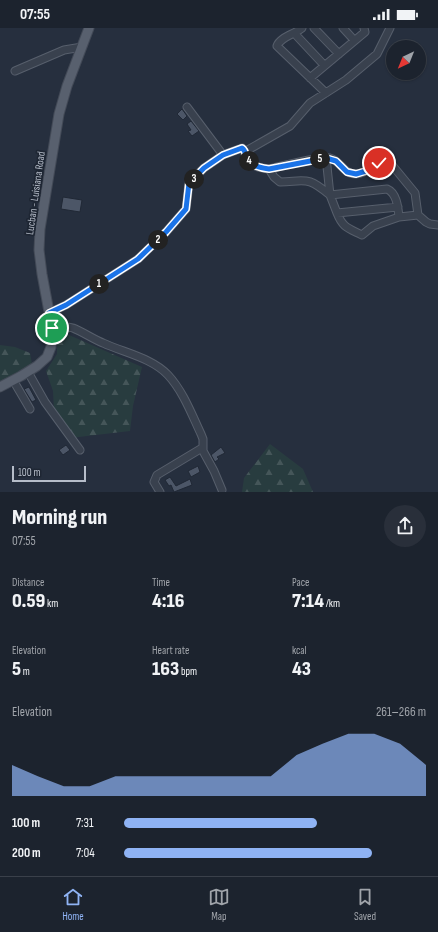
<!DOCTYPE html>
<html lang="en">
<head>
<meta charset="utf-8">
<style>
	body { margin:0; font-family:"Sofia Sans Condensed",sans-serif; background:#292f3a; color:#f1f3f6; height:100vh; display:flex; flex-direction:column; font-size:15px; white-space:nowrap }
	* { box-sizing:border-box; margin:0 }
	p { font-size:13px; color:#a0a4aa }
	.icon { flex:none; width:22px; height:22px; fill:none; stroke:currentColor; stroke-width:2; stroke-linecap:round; stroke-linejoin:round }
	.map { position:relative; height:464px; overflow:hidden }
	.drawer { display:flex; flex-direction:column; background:#1c232e; flex:1 }
	.drawer>* { flex:none }
	.needle { width:26px; rotate:223deg }
	.buttons { position:absolute; left:386px; top:12px; display:grid; gap:8px }
	.buttons a { display:grid; place-items:center; width:40px; height:40px; border-radius:50%; background:#1c232e; box-shadow:0 1px 3px #0004,0 0 0 1px #3a404a; font-size:20px }
	.scale { position:absolute; left:12px; bottom:10px; width:74px; box-sizing:border-box; padding-left:4px; border:2px solid #b6bdc9; border-top:0; font-size:11px; line-height:14px; white-space:nowrap; color:#b6bdc9; -webkit-text-stroke:3px #1e2633; paint-order:stroke }
	.pin { position:absolute; display:grid; place-items:center; width:34px; height:34px; color:#fff; margin:-17px; border:2px solid #fff; border-radius:50%; box-shadow:0 1px 4px #0007 }
	.km { position:absolute; width:20px; height:20px; margin:-10px; border-radius:50%; background:#222; color:#fff; font-size:11px; line-height:20px; text-align:center }
	.round { display:grid; place-items:center; flex:none; width:42px; height:42px; border-radius:21px; background:#292f3a }
	.summary { display:flex; align-items:center; justify-content:space-between; height:68px; padding:0 12px }
	h1 { font-size:22px; font-weight:800; line-height:30px }
	.figures { display:grid; grid-template-columns:repeat(3,1fr); gap:6px; height:68px; padding:4px 12px }
	.figures div { display:grid; align-content:center }
	.figures b { font-size:20px; font-weight:800 }
	.figures small { font-size:11px; font-weight:400 }
	.figures p { font-size:11px }
	.chart { height:112px; padding:8px 12px }
	.chart p { display:flex; justify-content:space-between }
	.chart svg { width:100%; height:72px; margin-top:4px; fill:#8fb3f4; opacity:.7 }
	ul { padding:0 12px; list-style:none; font-size:13px }
	li { display:grid; grid-template-columns:64px 48px 1fr; align-items:center; height:30px }
	li i { height:10px; border-radius:5px; background:#8fb3f4 }
	.status { display:flex; justify-content:space-between; align-items:center; height:28px; padding:0 20px; background:#1c232e; direction:ltr }
	.status svg { height:11px; fill:currentColor }
	.tab-bar { display:flex; justify-content:space-around; align-items:center; height:56px; border-top:1px solid #3a404a; background:#1c232e; font-size:11px; color:#a0a4aa }
	.tab-bar a { display:grid; justify-items:center; gap:2px }
	.tab-bar .current { color:#8fb3f4 }
	.map>svg:first-child { display:block }
	.forest { fill:url(#forest-firs) }
	.building { fill:#4c5667; stroke:#202835 }
	.lines { fill:none; stroke-linecap:round; stroke-linejoin:round }
	.minor-casing { stroke:#575f6c; stroke-width:9 }
	.major-casing { stroke:#434a57; stroke-width:11 }
	.minor { stroke:#39414e; stroke-width:7 }
	.major { stroke:#58606e; stroke-width:9 }
	.route-casing { stroke:#fff; stroke-width:8 }
	.route { stroke:#1a73e8; stroke-width:5 }
	.labels { text-anchor:middle; stroke-width:3.5; stroke-linejoin:round; paint-order:stroke }
	.street-label { font-size:11px; fill:#b6bdc9; stroke:#1e2633 }
</style>
</head>
<body>
<div class="status"><b>07:55</b><svg viewBox="0 0 49 12"><path d="M0 12V9h3v3zM5 12V6h3v6zM10 12V3h3v9zM15 12V0h3v12zM26 1h20v11H26zM47 4h2v5h-2z"/></svg></div>
<div class="map">
<svg width="438" height="464" viewBox="0 0 438 464">
	<defs>
		<pattern id="forest-firs" width="22" height="20" patternUnits="userSpaceOnUse"><rect width="22" height="20" fill="#283c3f"/><path d="M5 1l3.5 6h-7zM16 11l3.5 6h-7z" fill="#455659"/></pattern>
	</defs>
	<rect width="100%" height="100%" fill="#262f3e"/>
	<!-- forest -->
	<path class="forest" d="M57,306L69,307L142,339L133,378L130,403L70,410L54,383L53,363L46,343L57,326Z
		M0,317L15,319L30,325L32,336L0,355Z
		M270,416L303,441L313,464H242L244,450Z"/>
	<!-- building -->
	<path class="building" d="M182,81L187,88L183,92L177,86Z
		M191,93L199,103L192,108L188,103L191,102L187,96Z
		M63,169L82,172L80,184L61,181Z
		M29,359L36,372L32,374L24,361Z
		M66,417L70,422L63,427L59,422Z
		M221,419L225,425L217,429L219,431L215,434L211,427Z
		M198,438L200,444L191,449L188,443Z
		M170,449L176,458L190,451L192,457L174,464L171,457L169,458L165,452Z"/>
	<g class="lines">
		<defs>
			<path id="minor" d="M302,0C295,6 280,9 277,18L326,65
				M314,0L339,26
				M343,0L354,12
				M295,6L324,37
				M15,43L64,22L82,19
				M310,50L365,4L364,0
				M187,79L223,127
				M246,123L290,98L310,75L346,52L377,26L390,0
				M326,129L330,167L337,185L398,179
				M269,141L274,149L280,154C307,153 307,148 330,167L387,161C397,165 398,180 399,189
				M337,185C343,200 348,200 362,207L373,198L399,189L418,187
				M49,285L66,277L138,231L166,204L186,181L189,155L204,140L223,127L242,120C246,124 245,128 248,132C253,139 261,140 269,141C281,138 321,128 330,130C341,133 343,146 356,146C373,145 374,129 392,137L415,165L418,187L426,194L430,196L438,197
				M52,300C59,299 66,298 73,300C83,304 93,311 103,315C125,325 152,330 168,347C183,363 192,387 201,406L203,411V423L214,443L222,462
				M28,344L45,374L80,422
				M13,352L30,381
				M160,464L154,454L157,447L202,420"/>
			<path id="major" d="M0,359L21,348L37,338L47,329L51,319L52,300L42,246L39,222L40,201L59,86L67,58L89,0"/>
		</defs>
		<!-- minor casing -->
		<use href="#minor" class="minor-casing"/>
		<!-- major casing -->
		<use href="#major" class="major-casing"/>
		<!-- minor -->
		<use href="#minor" class="minor"/>
		<!-- major -->
		<use href="#major" class="major"/>
	</g>
	<g class="lines">
		<defs>
			<path id="route" d="M52,300L49,285L66,277L138,231L166,204L186,181L189,155L204,140L223,127L242,120C246,123 245,125 246,129C249,138 261,140 269,141L326,130L336,133L347,144L356,146L366,143L379,135"/>
		</defs>
		<!-- route casing -->
		<use href="#route" class="route-casing"/>
		<!-- route -->
		<use href="#route" class="route"/>
	</g>
	<g class="labels">
		<!-- street labels -->
		<g class="street-label">
			<text transform="translate(35 165) rotate(-82)" y="4">Lucban - Luisiana Road</text>
		</g>
	</g>
</svg>
<div class="buttons">
<a><svg class="needle" viewBox="-14 -14 28 28"><path d="M0-13l5 13h-10z" fill="#e53935"/><path d="M0 13l5-13h-10z" fill="#a0a4aa"/></svg></a>
</div>
<div class="scale">100 m</div>
<div class="pin" style="left:52px;top:300px;background:#1e9e55"><svg class="icon" aria-label="arrive" viewBox="0 0 24 24"><path d="M6 21V4h12l-3 4 3 4H6"/></svg></div>
<div class="pin" style="left:379px;top:135px;background:#d93025"><svg class="icon" aria-label="check" viewBox="0 0 24 24"><path d="M5 12l5 5 9-10"/></svg></div>
<b class="km" style="left:99px;top:256px">1</b>
<b class="km" style="left:158px;top:212px">2</b>
<b class="km" style="left:194px;top:151px">3</b>
<b class="km" style="left:249px;top:133px">4</b>
<b class="km" style="left:320px;top:131px">5</b>
</div>
<section class="drawer">
<div class="summary"><div><h1>Morning run</h1><p>07:55</p></div><a class="round"><svg class="icon" aria-label="share" viewBox="0 0 24 24"><path d="M12 15V3M7 8l5-5 5 5M5 13v7h14v-7"/></svg></a></div>
<div class="figures">
<div><p>Distance</p><b>0.59<small> km</small></b></div>
<div><p>Time</p><b>4:16</b></div>
<div><p>Pace</p><b>7:14<small> /km</small></b></div>
</div>
<div class="figures">
<div><p>Elevation</p><b>5<small> m</small></b></div>
<div><p>Heart rate</p><b>163<small> bpm</small></b></div>
<div><p>kcal</p><b>43</b></div>
</div>
<div class="chart"><p><span>Elevation</span>261–266 m</p>
<svg viewBox="0 0 160 44" preserveAspectRatio="none"><path d="M0 44V25L10 32L20 38L30 38L40 32L50 32L60 32L70 32L80 32L90 32L100 32L110 19L120 12L130 6L140 6L150 12L160 25V44z"/></svg>
</div>
<ul>
<li><b>100 m</b>7:31<i style="width:64%"></i></li>
<li><b>200 m</b>7:04<i style="width:82%"></i></li>
</ul>
</section>
<nav class="tab-bar">
<a class="current"><svg class="icon" aria-label="home" viewBox="0 0 24 24"><path d="M3 11l9-7 9 7M6 9v11h12V9"/></svg>Home</a>
<a><svg class="icon" aria-label="map" viewBox="0 0 24 24"><path d="M3 6l6-2 6 2 6-2v14l-6 2-6-2-6 2zM9 4v14M15 6v14"/></svg>Map</a>
<a><svg class="icon" aria-label="saved" viewBox="0 0 24 24"><path d="M7 4h10v16l-5-4-5 4z"/></svg>Saved</a>
</nav>
</body>
</html>
